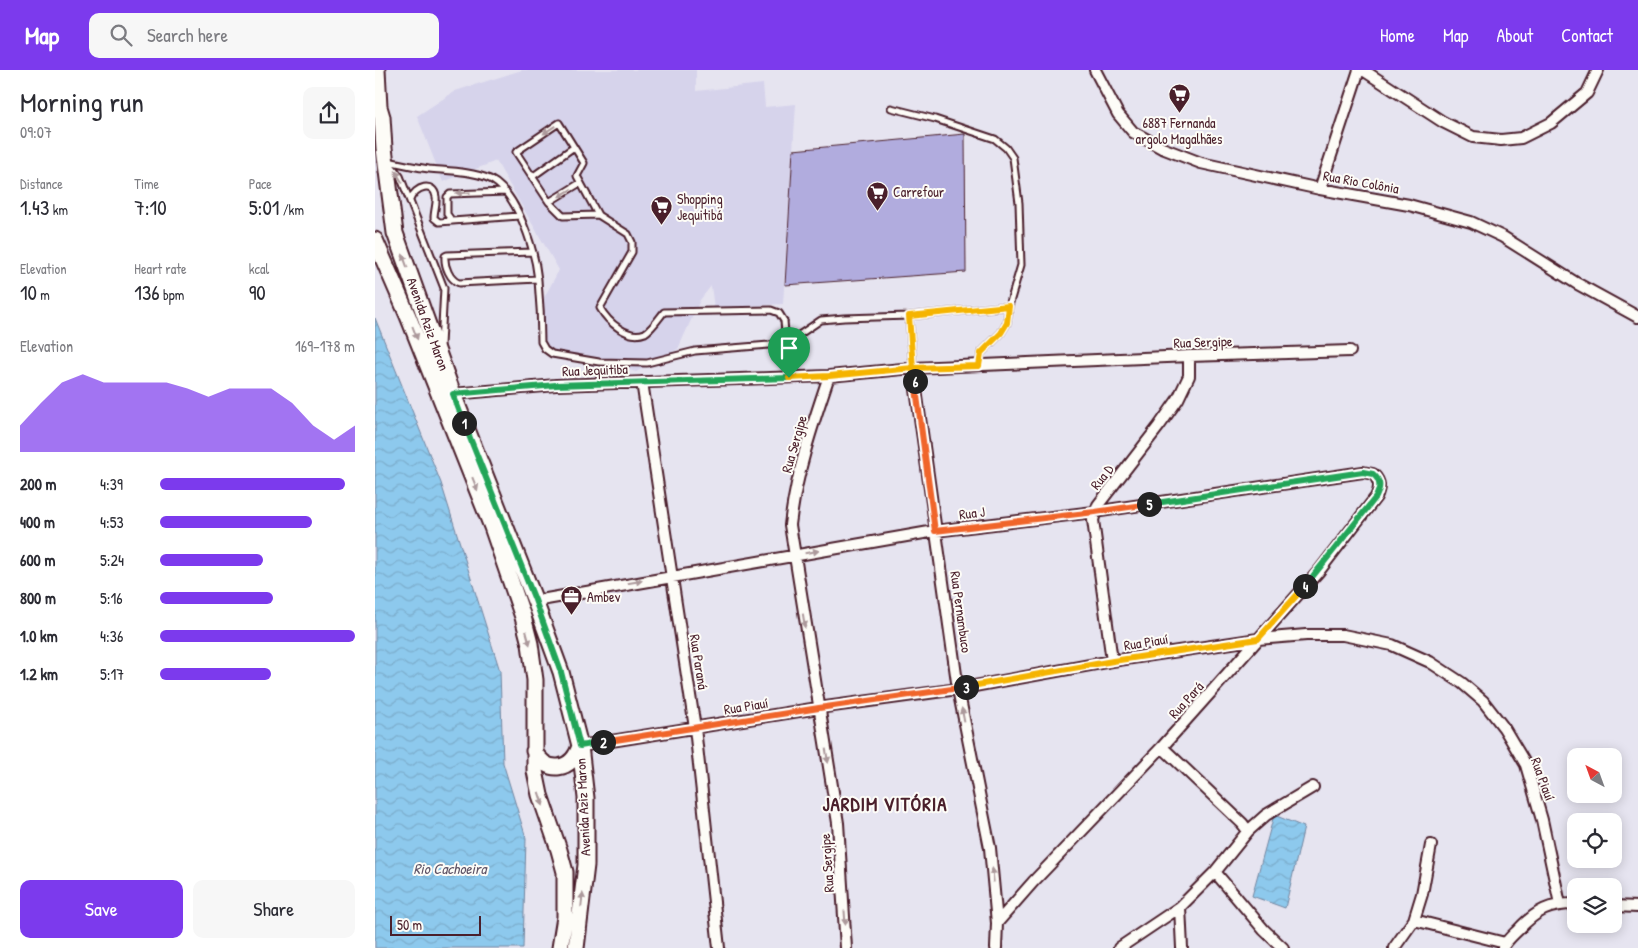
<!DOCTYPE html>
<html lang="en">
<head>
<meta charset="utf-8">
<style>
	body { margin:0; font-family:"Patrick Hand",sans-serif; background:#f7f7f7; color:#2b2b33; height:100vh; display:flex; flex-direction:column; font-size:19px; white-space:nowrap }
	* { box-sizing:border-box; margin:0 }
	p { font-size:16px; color:#7c7c81 }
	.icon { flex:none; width:28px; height:28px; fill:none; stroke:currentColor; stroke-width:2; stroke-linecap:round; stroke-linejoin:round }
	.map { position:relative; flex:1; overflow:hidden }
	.sheet { display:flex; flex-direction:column; background:#fff; width:375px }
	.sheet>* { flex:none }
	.needle { width:32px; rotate:319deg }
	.controls { position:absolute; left:1192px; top:678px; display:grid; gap:10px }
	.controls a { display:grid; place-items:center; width:55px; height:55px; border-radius:10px; background:#fff; box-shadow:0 2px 12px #0003; font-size:25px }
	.scale { position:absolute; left:15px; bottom:12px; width:91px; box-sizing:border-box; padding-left:5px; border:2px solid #4a1f2b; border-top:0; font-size:14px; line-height:18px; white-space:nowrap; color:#4a1f2b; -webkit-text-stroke:4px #fdfcf7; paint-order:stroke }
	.pin { position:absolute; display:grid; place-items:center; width:42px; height:42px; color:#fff; margin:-51px -21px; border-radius:50% 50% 50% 0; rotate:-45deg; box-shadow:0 0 5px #0007 }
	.pin .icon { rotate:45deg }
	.km { position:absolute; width:25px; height:25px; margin:-12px; border-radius:50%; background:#222; color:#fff; font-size:14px; line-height:25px; text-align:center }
	.round { display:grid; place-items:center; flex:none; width:52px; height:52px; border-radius:10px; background:#f7f7f7 }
	.summary { display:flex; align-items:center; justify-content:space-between; height:85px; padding:0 20px }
	h1 { font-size:28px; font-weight:600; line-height:38px }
	.metrics { display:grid; grid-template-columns:repeat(3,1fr); gap:8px; height:85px; padding:5px 20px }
	.metrics div { display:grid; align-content:center }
	.metrics b { font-size:21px; font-weight:600 }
	.metrics small { font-size:14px; font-weight:400 }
	.metrics p { font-size:14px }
	.chart { height:140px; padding:10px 20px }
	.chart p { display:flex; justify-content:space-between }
	.chart svg { width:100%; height:90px; margin-top:5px; fill:#7c3aed; opacity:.7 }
	.cta { display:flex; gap:10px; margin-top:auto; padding:10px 20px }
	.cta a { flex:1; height:58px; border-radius:10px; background:#7c3aed; color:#fff; font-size:20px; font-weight:600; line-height:58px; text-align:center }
	.cta a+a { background:#f7f7f7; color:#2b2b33 }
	ul { padding:0 20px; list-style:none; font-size:16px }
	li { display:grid; grid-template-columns:80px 60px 1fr; align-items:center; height:38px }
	li i { height:12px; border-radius:6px; background:#7c3aed }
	header { display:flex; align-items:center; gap:30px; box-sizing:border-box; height:70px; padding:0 25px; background:#7c3aed; color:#fff }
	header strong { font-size:24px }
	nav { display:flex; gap:28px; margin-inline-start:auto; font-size:18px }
	.search { width:350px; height:45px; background:#f7f7f7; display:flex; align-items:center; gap:12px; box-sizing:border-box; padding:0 18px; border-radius:10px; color:#7c7c81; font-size:19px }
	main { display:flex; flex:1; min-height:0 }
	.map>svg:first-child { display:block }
	.built { fill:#d6d3eb }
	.water { fill:url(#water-waves); stroke:#72859f }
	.building { fill:#b1acde; stroke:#4a1f2b }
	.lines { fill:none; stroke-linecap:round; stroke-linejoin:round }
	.service-casing { stroke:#4a1f2b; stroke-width:9 }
	.minor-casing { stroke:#4a1f2b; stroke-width:14 }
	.secondary-casing { stroke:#4a1f2b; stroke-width:19 }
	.service { stroke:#fdfcf7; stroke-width:5 }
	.minor { stroke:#fdfcf7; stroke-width:10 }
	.secondary { stroke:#fdfcf7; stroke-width:15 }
	.service-bridge-casing { stroke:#4a1f2b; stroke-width:9; stroke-linecap:butt }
	.service-bridge { stroke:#fdfcf7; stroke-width:5 }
	.oneway { fill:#ac999b }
	.split-1-casing { stroke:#fff; stroke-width:10 }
	.split-2-casing { stroke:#fff; stroke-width:10 }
	.split-3-casing { stroke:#fff; stroke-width:10 }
	.split-4-casing { stroke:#fff; stroke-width:10 }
	.split-5-casing { stroke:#fff; stroke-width:10 }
	.split-6-casing { stroke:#fff; stroke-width:10 }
	.split-7-casing { stroke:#fff; stroke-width:10 }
	.split-1 { stroke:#22a559; stroke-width:6 }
	.split-2 { stroke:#22a559; stroke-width:6 }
	.split-3 { stroke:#f0652b; stroke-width:6 }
	.split-4 { stroke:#f5b400; stroke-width:6 }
	.split-5 { stroke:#22a559; stroke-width:6 }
	.split-6 { stroke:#f0652b; stroke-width:6 }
	.split-7 { stroke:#f5b400; stroke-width:6 }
	.labels { text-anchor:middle; stroke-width:4; stroke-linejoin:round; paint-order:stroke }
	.poi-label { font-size:14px; fill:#4a1f2b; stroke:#fdfcf7; text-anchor:start }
	.street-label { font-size:14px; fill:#4a1f2b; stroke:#fdfcf7 }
	.water-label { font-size:15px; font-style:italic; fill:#5e5265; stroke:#fdfcf7 }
	.district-label { font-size:19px; font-weight:bold; letter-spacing:1px; fill:#4a1f2b; stroke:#fdfcf7 }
</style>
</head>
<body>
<header>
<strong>Map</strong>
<div class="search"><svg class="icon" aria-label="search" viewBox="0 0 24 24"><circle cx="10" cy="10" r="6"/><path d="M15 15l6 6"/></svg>Search here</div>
<nav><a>Home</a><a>Map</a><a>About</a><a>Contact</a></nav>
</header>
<main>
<section class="sheet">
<div class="summary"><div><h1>Morning run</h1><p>09:07</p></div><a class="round"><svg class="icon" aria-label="share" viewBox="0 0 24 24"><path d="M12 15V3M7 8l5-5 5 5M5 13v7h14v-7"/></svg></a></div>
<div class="metrics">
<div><p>Distance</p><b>1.43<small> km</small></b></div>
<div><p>Time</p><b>7:10</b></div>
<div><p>Pace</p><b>5:01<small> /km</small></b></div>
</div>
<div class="metrics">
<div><p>Elevation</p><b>10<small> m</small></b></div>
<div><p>Heart rate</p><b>136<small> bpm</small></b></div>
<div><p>kcal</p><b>90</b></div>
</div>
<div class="chart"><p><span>Elevation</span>169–178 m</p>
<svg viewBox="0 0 160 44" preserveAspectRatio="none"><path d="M0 44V31L10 20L20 10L30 6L40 10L50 10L60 10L70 10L80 13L90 17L100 13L110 13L120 13L130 20L140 31L150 38L160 31V44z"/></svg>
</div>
<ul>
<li><b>200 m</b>4:39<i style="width:95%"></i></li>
<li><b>400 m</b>4:53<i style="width:78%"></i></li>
<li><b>600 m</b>5:24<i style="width:53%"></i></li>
<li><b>800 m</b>5:16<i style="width:58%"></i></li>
<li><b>1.0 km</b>4:36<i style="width:100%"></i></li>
<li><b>1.2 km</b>5:17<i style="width:57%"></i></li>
</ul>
<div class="cta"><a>Save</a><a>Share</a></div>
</section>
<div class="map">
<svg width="1263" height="878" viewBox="0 0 1263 878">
	<defs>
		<pattern id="water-waves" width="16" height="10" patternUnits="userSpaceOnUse" patternTransform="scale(1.25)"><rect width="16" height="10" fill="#8dc9ed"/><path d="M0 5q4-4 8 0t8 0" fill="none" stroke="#7baccb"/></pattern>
	</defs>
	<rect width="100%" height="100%" fill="#e6e4f0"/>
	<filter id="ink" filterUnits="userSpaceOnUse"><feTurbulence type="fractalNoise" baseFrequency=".02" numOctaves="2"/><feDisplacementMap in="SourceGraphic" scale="10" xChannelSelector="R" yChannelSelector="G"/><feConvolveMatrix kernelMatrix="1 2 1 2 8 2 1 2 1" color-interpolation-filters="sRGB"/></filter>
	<g filter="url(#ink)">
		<!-- built -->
		<path class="built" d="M147,0H321V21L388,14L390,37L421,34L408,234L339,238L336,216L325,230L303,279L261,302L210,285L173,283L164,237L184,200L121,91L68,112L42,46L80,21Z"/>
		<!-- water -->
		<path class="water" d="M0,248L66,413L125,601L128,693L151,768L148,878H0Z
			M899,745L929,757L910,838L877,826Z"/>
		<!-- building -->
		<path class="building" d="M590,64L591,202L410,215L418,80Z"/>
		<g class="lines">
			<defs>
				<path id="service" d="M13,91C26,94 40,97 54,99C74,101 96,101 115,109C143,123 160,181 163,210C165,231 166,251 166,272L170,279L177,284L224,292L272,293L320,281L394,275L415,271L446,250L469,248L534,246L634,236L646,195L644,133L638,88L631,78L620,69L560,49L516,38
					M16,95L25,106L69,218L66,275
					M157,107L199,77
					M35,130C40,116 59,111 61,127C62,133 59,141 59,148L64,152L145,146
					M174,132L205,113
					M223,145L188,146L174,132L141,82L184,53L209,93L202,106L223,145L253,164L257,172V182L225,238C233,252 253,270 270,263C277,259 284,248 289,242L396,240L404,243L409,251
					M77,151L72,144V127L75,124L131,122
					M158,182L72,185L70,186C69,196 75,210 84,213L163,209
					M534,246L538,298
					M604,296L606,283L626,263L632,253L634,236"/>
				<path id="minor" d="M720,0L743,44L758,62L787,78L826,93L945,119L1034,135L1096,152L1128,167L1201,213L1263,247
					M988,0L1068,52L1098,67L1126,70L1146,68L1176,53L1212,23L1223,0
					M945,119L984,0
					M538,298L583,619L615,778L622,853L621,878
					M454,306C437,356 421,404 415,455L463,753L471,878
					M267,312L320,658L344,878
					M78,324L181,315L454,306L538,298L814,286L975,281
					M160,531L560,461L719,442L988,402L998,404C1006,412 1005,418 1001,427L944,501L787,677L658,812L622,853
					M737,591L718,450L723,435L784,356L803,329L814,306V286
					M205,676L443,638L583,619L737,591L883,569L931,565H968L1017,575L1055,592L1087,613L1108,631L1129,658L1151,695L1167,750L1185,834
					M787,677L867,753L873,761
					M840,802L889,860L908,878
					M1239,836L1263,837
					M805,837L807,878
					M1039,850L1130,873
					M1128,877C1132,870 1138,865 1143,860C1162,840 1174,834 1201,834
					M744,878L805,837L840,802L873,761L891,745L938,717
					M1019,878L1039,850L1047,824L1056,775"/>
				<path id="secondary" d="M2,0L4,37L7,47L9,78L20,163L78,324L160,531L186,602L205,676L211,728V795L201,878
					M0,170L33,246L117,457L148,547L155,574L160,610V701L165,725L184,780L190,802V847L185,878
					M159,681C172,705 197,701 205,676"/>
			</defs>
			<!-- service casing -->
			<use href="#service" class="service-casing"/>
			<!-- minor casing -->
			<use href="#minor" class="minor-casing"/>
			<!-- secondary casing -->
			<use href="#secondary" class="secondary-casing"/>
			<!-- service -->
			<use href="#service" class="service"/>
			<!-- minor -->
			<use href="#minor" class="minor"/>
			<!-- secondary -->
			<use href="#secondary" class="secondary"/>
			<defs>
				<path id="service-bridge" d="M409,251L413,296"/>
			</defs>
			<!-- service-bridge casing -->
			<use href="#service-bridge" class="service-bridge-casing"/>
			<!-- service-bridge -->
			<use href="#service-bridge" class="service-bridge"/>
		</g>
		<!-- one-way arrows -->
		<defs><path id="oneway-solid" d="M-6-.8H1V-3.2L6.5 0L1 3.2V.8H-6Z" transform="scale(1.25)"/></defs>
		<g class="oneway">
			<use href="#oneway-solid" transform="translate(174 60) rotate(146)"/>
			<use href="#oneway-solid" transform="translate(24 107) rotate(-121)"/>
			<use href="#oneway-solid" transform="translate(88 123) rotate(179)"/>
			<use href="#oneway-solid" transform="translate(190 123) rotate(149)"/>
			<use href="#oneway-solid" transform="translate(30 191) rotate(-110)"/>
			<use href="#oneway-solid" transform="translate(40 263) rotate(69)"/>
			<use href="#oneway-solid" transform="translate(100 414) rotate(68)"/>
			<use href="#oneway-solid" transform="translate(437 482) rotate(-10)"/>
			<use href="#oneway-solid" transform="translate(260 512) rotate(-10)"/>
			<use href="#oneway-solid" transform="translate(429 551) rotate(81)"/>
			<use href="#oneway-solid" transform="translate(153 568) rotate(75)"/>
			<use href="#oneway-solid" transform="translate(588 645) rotate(-101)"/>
			<use href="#oneway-solid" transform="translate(452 686) rotate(80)"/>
			<use href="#oneway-solid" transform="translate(166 729) rotate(72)"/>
			<use href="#oneway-solid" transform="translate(618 805) rotate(-95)"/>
			<use href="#oneway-solid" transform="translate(207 830) rotate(-84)"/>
			<use href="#oneway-solid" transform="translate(470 848) rotate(86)"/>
		</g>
	</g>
	<g class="lines" filter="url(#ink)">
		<defs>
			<path id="split-1" d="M89,353L78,324L181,315L414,308"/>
			<path id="split-2" d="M89,353L160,530L186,602L205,676L228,672"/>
			<path id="split-3" d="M228,672L444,638L591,617"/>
			<path id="split-4" d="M591,617L738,591L883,569L930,516"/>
			<path id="split-5" d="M774,434L988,402L998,404C1007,412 1005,418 1001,427L930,516"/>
			<path id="split-6" d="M540,311L560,461L720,442L774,434"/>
			<path id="split-7" d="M414,308L454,306L538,298L534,246L634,236L632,253L626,263L606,283L604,296L538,298L540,311"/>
		</defs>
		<!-- split-1 casing -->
		<use href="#split-1" class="split-1-casing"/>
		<!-- split-2 casing -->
		<use href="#split-2" class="split-2-casing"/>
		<!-- split-3 casing -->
		<use href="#split-3" class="split-3-casing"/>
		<!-- split-4 casing -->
		<use href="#split-4" class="split-4-casing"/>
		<!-- split-5 casing -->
		<use href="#split-5" class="split-5-casing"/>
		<!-- split-6 casing -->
		<use href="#split-6" class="split-6-casing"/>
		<!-- split-7 casing -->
		<use href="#split-7" class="split-7-casing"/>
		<!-- split-1 -->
		<use href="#split-1" class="split-1"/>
		<!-- split-2 -->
		<use href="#split-2" class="split-2"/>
		<!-- split-3 -->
		<use href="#split-3" class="split-3"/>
		<!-- split-4 -->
		<use href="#split-4" class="split-4"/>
		<!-- split-5 -->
		<use href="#split-5" class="split-5"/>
		<!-- split-6 -->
		<use href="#split-6" class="split-6"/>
		<!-- split-7 -->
		<use href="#split-7" class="split-7"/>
	</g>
	<!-- icons -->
	<defs>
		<symbol id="supermarket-pin" viewBox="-11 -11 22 30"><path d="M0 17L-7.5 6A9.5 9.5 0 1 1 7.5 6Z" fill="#4a1f2b" stroke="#fdfcf7"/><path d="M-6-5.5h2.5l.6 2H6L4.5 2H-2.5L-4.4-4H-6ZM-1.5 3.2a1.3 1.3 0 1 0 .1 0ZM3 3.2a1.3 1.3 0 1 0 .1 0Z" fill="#fff"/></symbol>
		<symbol id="office-pin" viewBox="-11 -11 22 30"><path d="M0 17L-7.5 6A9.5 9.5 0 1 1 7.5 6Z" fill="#4a1f2b" stroke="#fdfcf7"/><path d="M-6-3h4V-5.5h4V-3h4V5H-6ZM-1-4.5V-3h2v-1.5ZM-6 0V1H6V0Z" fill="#fff"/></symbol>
	</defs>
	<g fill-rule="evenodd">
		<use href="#supermarket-pin" x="792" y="12" width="25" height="34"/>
		<use href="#supermarket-pin" x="490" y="110" width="25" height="34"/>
		<use href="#supermarket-pin" x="274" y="124" width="25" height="34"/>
		<use href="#office-pin" x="184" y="514" width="25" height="34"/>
	</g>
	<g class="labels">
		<!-- poi labels -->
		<g class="poi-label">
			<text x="804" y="58" text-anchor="middle">6887 Fernanda<tspan x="804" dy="16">argolo Magalhães</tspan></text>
			<text x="518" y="127">Carrefour</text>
			<text x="302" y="134">Shopping<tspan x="302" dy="16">Jequitibá</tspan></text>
			<text x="212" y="532">Ambev</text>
		</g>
		<!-- street labels -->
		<g class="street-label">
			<text transform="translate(986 112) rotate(10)" y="5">Rua Rio Colônia</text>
			<text transform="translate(53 254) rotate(70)" y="5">Avenida Aziz Maron</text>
			<text transform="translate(828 272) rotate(-2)" y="5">Rua Sergipe</text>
			<text transform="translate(220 300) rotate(-2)" y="5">Rua Jequitiba</text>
			<text transform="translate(419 374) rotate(-74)" y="5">Rua Sergipe</text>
			<text transform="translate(727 407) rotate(-51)" y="5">Rua D</text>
			<text transform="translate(597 443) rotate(-7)" y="5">Rua J</text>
			<text transform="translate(586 542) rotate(82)" y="5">Rua Pernambuco</text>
			<text transform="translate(771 572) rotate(-9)" y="5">Rua Piauí</text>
			<text transform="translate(324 592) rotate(81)" y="5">Rua Paraná</text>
			<text transform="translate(811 630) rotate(-48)" y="5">Rua Pará</text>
			<text transform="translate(371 636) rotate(-9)" y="5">Rua Piauí</text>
			<text transform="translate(1168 709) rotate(70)" y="5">Rua Piauí</text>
			<text transform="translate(208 737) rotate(-93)" y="5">Avenida Aziz Maron</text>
			<text transform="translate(452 793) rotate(-94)" y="5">Rua Sergipe</text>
		</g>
		<!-- water labels -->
		<g class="water-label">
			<text x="75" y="804">Rio Cachoeira</text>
		</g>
		<!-- district labels -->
		<g class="district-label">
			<text x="510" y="741">JARDIM VITÓRIA</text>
		</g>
	</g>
</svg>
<div class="controls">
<a><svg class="needle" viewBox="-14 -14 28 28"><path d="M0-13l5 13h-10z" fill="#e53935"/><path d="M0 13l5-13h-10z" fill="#7c7c81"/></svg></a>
<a><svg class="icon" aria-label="locate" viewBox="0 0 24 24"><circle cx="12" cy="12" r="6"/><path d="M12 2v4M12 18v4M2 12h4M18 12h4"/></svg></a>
<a><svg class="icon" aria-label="layers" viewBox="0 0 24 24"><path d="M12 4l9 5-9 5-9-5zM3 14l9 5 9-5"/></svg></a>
</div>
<div class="scale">50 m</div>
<div class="pin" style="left:414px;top:308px;background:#1e9e55"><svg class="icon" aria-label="arrive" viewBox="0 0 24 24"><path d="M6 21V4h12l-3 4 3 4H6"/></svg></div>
<b class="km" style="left:89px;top:353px">1</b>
<b class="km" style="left:228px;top:672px">2</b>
<b class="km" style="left:591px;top:617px">3</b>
<b class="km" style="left:930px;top:516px">4</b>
<b class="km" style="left:774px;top:434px">5</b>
<b class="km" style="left:540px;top:311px">6</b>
</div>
</main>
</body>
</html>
